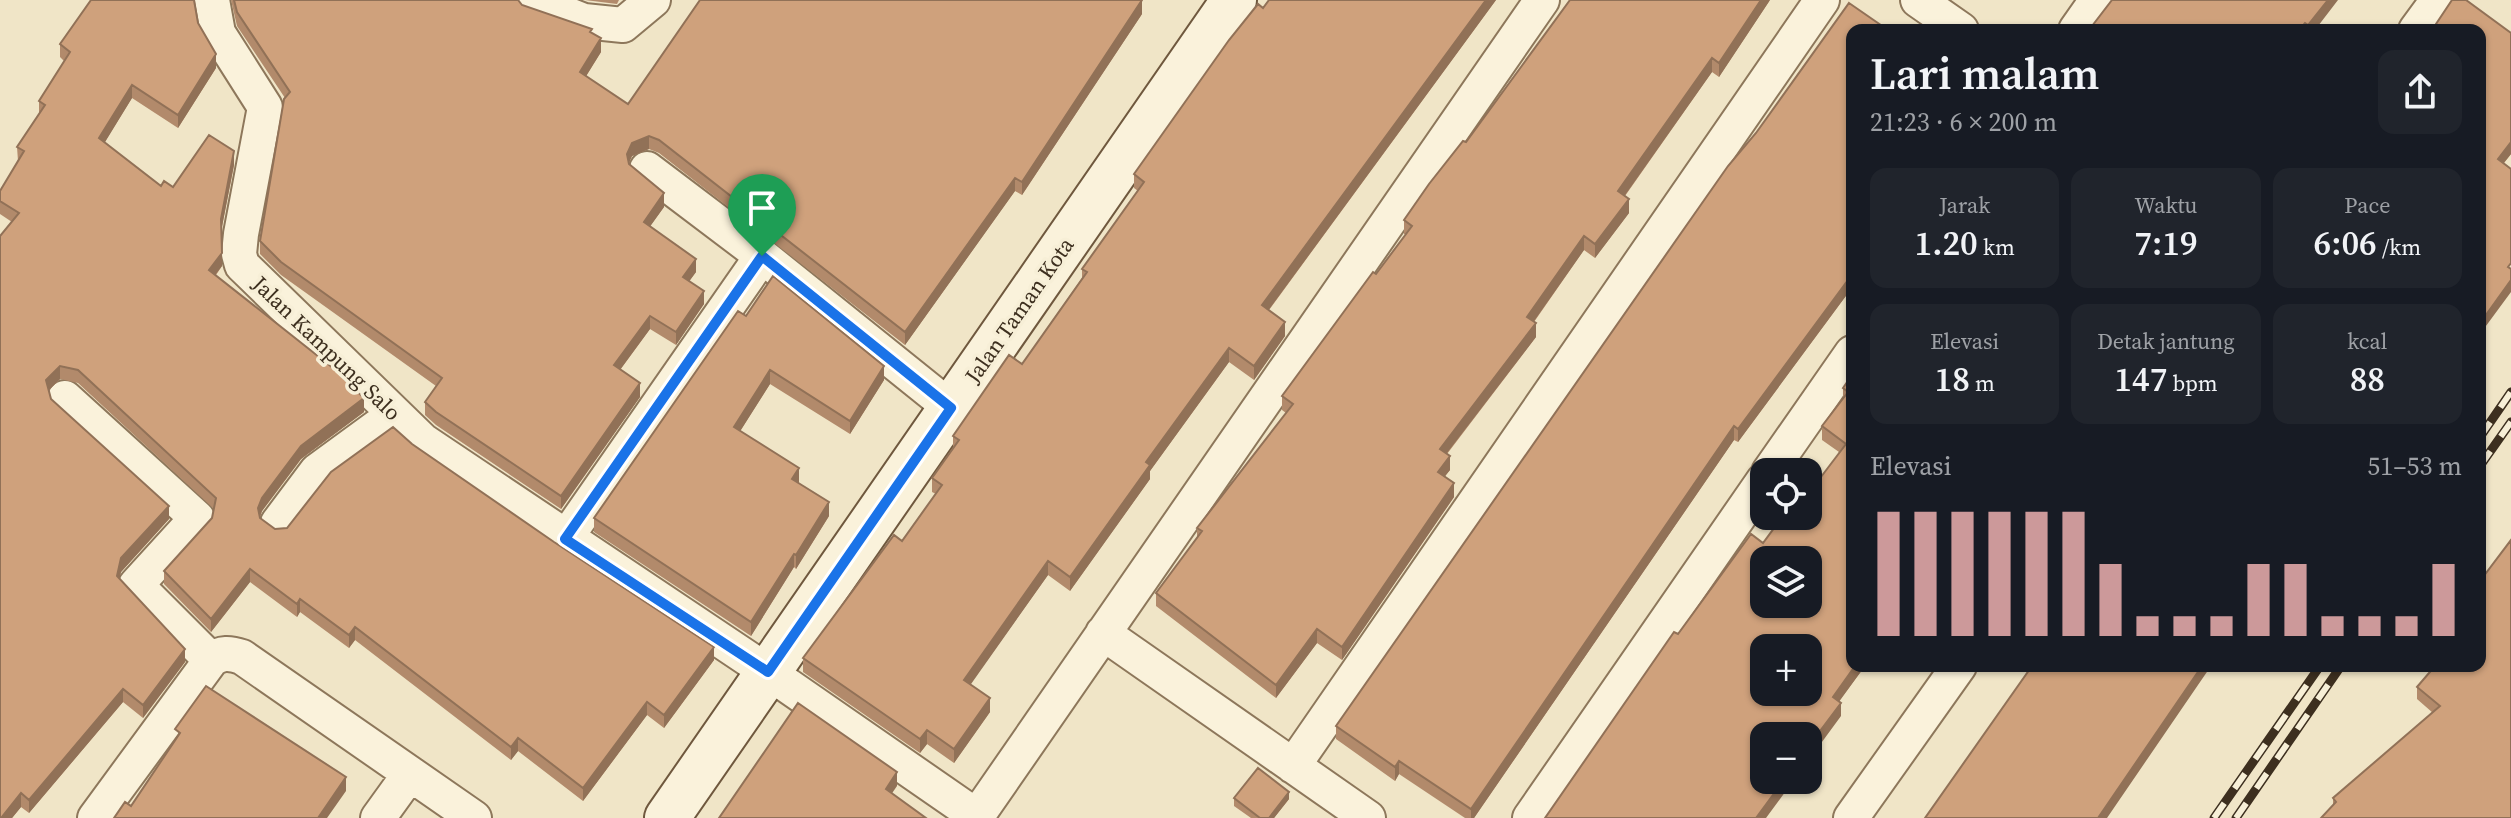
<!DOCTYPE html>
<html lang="id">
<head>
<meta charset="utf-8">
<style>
	body { margin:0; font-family:"Source Serif 4",serif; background:#20242c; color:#f1f3f6; height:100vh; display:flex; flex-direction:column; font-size:30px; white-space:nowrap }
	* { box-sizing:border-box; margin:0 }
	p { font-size:26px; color:#9ea1a6 }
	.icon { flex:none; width:44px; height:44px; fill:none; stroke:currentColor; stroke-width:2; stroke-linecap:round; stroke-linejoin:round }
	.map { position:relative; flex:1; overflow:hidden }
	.details { position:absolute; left:1846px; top:24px; width:640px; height:648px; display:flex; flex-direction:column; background:#171b24; border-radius:16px; box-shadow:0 2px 6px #0004 }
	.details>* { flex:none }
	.controls { position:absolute; left:1750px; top:458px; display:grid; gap:16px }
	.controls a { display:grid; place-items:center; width:72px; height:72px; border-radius:16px; background:#171b24; box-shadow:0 2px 6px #0004; font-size:40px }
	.pin { position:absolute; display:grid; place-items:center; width:68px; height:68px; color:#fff; margin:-82px -34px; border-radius:50% 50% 50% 0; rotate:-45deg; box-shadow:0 0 8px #0007 }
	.pin .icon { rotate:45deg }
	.round { display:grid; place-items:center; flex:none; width:84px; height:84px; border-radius:16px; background:#20242c }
	.headline { display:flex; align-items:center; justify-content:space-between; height:136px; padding:0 24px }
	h1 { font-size:44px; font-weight:600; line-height:60px }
	.stats { display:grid; grid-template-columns:repeat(3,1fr); gap:12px; height:136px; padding:8px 24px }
	.stats div { display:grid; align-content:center; border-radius:16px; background:#20242c; text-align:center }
	.stats b { font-size:34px; font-weight:600 }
	.stats small { font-size:22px; font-weight:400 }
	.stats p { font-size:22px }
	.chart { height:224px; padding:16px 24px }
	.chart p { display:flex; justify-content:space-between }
	.chart svg { width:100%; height:144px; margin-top:8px; stroke:#cc999a; stroke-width:6 }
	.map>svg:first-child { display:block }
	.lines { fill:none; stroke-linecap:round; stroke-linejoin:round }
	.street-casing { stroke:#8d775b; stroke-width:38 }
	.secondary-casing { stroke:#6f583e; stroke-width:48 }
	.street { stroke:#faf2db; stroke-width:34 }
	.secondary { stroke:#faf2db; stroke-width:44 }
	.rail-casing { stroke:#3d2f1f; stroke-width:9 }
	.rail { stroke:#f7efd7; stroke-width:6; stroke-dasharray:18; stroke-linecap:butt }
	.wall { fill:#b28a6b }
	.shaded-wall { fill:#917157 }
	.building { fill:#cfa17c; stroke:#917157; stroke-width:2; fill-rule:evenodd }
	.route-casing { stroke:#fff; stroke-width:16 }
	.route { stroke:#1a73e8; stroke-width:10 }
	.labels { text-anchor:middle; stroke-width:7; stroke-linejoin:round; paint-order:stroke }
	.street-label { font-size:22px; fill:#3d2f1f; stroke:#f7efd7 }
</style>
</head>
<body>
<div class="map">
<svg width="2511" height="818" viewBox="0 0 2511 818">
	<rect width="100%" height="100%" fill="#f0e5c7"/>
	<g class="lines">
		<defs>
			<path id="street" d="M212,0L218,33L265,107L241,234L239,254L242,265L423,441L768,672L979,818
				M530,0L584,21L623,25L653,0
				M1918,0L1961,30
				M2076,30L2097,0
				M2416,30L2438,0
				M647,169L762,256
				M65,398L197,518L136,585L211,660
				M1769,472L1852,353
				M278,523L317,471L395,414
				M565,539L762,256L951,408
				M1103,633L1368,818
				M1293,766L1822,0
				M977,816L1542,0
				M95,818L211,660C221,652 230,653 242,657L474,818
				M378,818L409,775
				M1530,818L1764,480
				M1851,818L1959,666"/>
			<path id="secondary" d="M667,818L1234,0"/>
		</defs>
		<!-- street casing -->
		<use href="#street" class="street-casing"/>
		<!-- secondary casing -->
		<use href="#secondary" class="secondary-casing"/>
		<!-- street -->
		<use href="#street" class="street"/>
		<!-- secondary -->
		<use href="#secondary" class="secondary"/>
		<defs>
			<path id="rail" d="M2480,437L2511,392
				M2480,466L2511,422
				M2214,818L2320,666
				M2236,818L2341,666"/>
		</defs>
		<!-- rail casing -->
		<use href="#rail" class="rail-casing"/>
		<!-- rail -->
		<use href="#rail" class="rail"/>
	</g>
	<!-- wall -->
	<path class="wall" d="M231,0H518L522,5L592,33L601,52L586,76L628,104L1142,14L1022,195L1015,191L905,345L659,153L649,149L632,156L629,163L664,207L650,226L696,272L689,281L704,304L676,345L650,329L620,370L640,397L561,509L436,425L425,415V402L436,386L281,275L260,254V241L285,98L237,26Z
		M585,0H619L617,4Z
		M1269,0H1496L1269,310L1285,336L1254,380L1229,362L1150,471V479L1070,591L1048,575L970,684L990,712L954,763L927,744L920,753L803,672V658L902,541L936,494L932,492V478L953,449V436L1022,364L1082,278V269L1138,191L1134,188V174Z
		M1770,0L1719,77L1712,72L1625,196L1629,213L1595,258L1584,250L1534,322L1536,337L1447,454L1450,470L1445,476L1454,497L1342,660L1317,643L1276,698L1156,606V593L1197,537V528L1286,413L1282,410V396L1406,235L1404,234V220L1466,142Z
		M198,23L216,68L178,128L132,98L104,143L161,186L173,187L234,165L221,231L222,266L216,275L364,412L301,459L262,511L260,518L275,529L287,528L412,444L714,660L664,728L647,715L583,801L518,751L511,760L355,640L349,648L300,612L297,617L250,582L211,632L164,584V571L212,518L214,509L78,383L60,379L49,390L51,399L169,519L121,572L119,579L185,662L143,718L123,702L29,813L21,807L12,818H0L12,222L0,214V191L18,161L17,147L39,114V101L64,61L60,57V44Z
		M1852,30V289H1851L1738,442L1734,440L1474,818H1465L1399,774L1395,781L1336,739V726Z
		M2480,30L2511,33V154L2504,163L2483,330L2480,328Z
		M746,316L884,380L850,434L770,384L740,431L799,482L798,483L829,516L796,569L794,567L751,636L594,532V518Z
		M1852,375V666H1865L1839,701L1841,716L1678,634L1763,543L1808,516L1839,452L1822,440V426L1843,398V388Z
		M2480,666L2511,818L2333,805V798L2433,713L2417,699V687Z
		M1234,798L1289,799L1274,818H1251L1234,806Z"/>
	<!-- shaded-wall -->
	<path class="shaded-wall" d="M1142,0V14L1022,195V182Z
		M1486,0H1496L1262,319V305Z
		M1761,0H1770L1719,77V63Z
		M2328,0H2338L2315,30H2308V25Z
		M601,38V52L580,86V72Z
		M216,54V68L178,128V115Z
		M1712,58V72L1618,205V191Z
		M132,85V98L99,152V138Z
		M649,136V149L632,156L627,167V154L632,143Z
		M2511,142V154L2498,170V159Z
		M234,151V165L221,232V219Z
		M1015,178V191L905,345V332Z
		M664,193V207L644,235V222Z
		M1629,199V213L1595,258V244Z
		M1584,236V250L1527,331V317Z
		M222,253V266L209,283V270Z
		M696,259V272L683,290V277Z
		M1851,276V289L1738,442V429Z
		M2511,280V292L2483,330V319Z
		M704,291V304L676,345V332Z
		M650,316V329L614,378V365Z
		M1285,322V336L1254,380V366Z
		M1536,323V337L1440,462V449Z
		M1229,348V362L1150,471V479L1070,591V577L1146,462Z
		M60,366V379L46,393V380Z
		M884,366V380L850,434V421Z
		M770,370V384L734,441V427Z
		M640,383V397L561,509V496Z
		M364,398V412L301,459L262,511L258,521V508L262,498L301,446Z
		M1734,426V440L1474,818H1471V809Z
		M1450,456V470L1438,485V472Z
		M799,468V482L792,493V479Z
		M1454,483V497L1342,660V647Z
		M829,502V516L796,569V555Z
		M169,506V519L121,572L117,590V576L121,558Z
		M794,554V567L751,636V622Z
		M1048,561V575L964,694V680Z
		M250,569V582L211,632V619Z
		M300,599V612L297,617V604Z
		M355,627V640L349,648V635Z
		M1317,629V643L1276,698V685Z
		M714,647V660L664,728V715Z
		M185,649V662L143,718V705Z
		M1855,666H1865L1833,710V697Z
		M2202,666H2211L2107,818H2098Z
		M123,689V702L29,813V800Z
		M990,698V712L954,763V749Z
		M647,702V715L583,801V788Z
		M1841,703V716L1808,761V747Z
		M927,730V744L920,753V739Z
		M518,738V751L511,760V747Z
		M1399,761V774L1395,781V767Z
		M897,772V786L886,802V789Z
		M346,777V791L327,818H318Z
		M1784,780H1794L1766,818H1756Z
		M1289,792V799L1274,818H1269Z
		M21,793V807L12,818H1Z"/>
	<!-- building -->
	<path class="building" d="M91,0H194L198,23L216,54L178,115L132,85L99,138L161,186L164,181L173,187L209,135L234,151L221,219L222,253L209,270L333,368L364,398L301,446L262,498L258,508L260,518L275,529L287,528L331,472L393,427L412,444L554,542L714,647L664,715L647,702L583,788L518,738L511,747L355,627L349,635L300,599L297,604L250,569L211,619L164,571L212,518L216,498L78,370L60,366L46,380L51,399L169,506L121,558L117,576L185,649L143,705L123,689L29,800L21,793L1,818H0V236L19,213L0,201V191L24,151L17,147L45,105L39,101L70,52L60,44Z
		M234,0H518L522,5L592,29L590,32L601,38L580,72L628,104L700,0H1142L1022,182L1015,178L905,332L659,140L649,136L632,143L627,154L629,164L664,193L644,222L696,259L683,277L704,291L676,332L650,316L614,365L640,383L561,496L436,412L425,402L442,378L281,262L260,241L284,99L290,92L237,12Z
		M1269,0H1486L1262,305L1285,322L1254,366L1229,348L1146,462L1150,465L1070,577L1048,561L964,680L990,698L954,749L927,730L920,739L803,658L894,535L902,541L942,485L932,478L959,440L953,436L1009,355L1022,364L1087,272L1082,269L1144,182L1134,174L1229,40L1258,4L1263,8Z
		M1570,0H1761L1719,63L1712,58L1618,191L1629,199L1595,244L1584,236L1527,317L1536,323L1440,449L1450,456L1438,472L1454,483L1342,647L1317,629L1276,685L1156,593L1202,531L1197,528L1293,404L1282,396L1373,272L1376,274L1412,226L1404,220L1429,184L1463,141L1466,142Z
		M2112,0H2328L2308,25L2305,23L2299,30H2089Z
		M2452,0H2466L2511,33V142L2498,159L2511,169V263L2508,267L2511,269V280L2483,319L2480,317V30H2432Z
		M1849,3L1888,30H1852V276H1851L1738,429L1734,426L1471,809L1399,761L1395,767L1336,726L1728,166L1756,133Z
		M773,276L884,366L850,421L770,370L734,427L799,468L792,479L829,502L796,555L794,554L751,622L594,518L738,311L746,316Z
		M1852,375V666H1855L1833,697L1841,703L1808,747V736H1764V780H1784L1756,818H1545L1674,632L1678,634L1751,534L1763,543L1783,516H1808V494L1846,444L1822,426L1848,392L1843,388ZM1764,560H1808V604H1764ZM1764,648H1808V692H1764Z
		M2511,540V818H2321L2336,802L2333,798L2440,706L2417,687L2435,666H2480V581Z
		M2032,666H2202L2098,818H1925Z
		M206,686L346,777L318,818H114L125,802L131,806L180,733L175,729Z
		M798,703L897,772L886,789L926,818H719Z
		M1258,768L1289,792L1269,818H1260L1234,798Z"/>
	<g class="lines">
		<defs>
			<path id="route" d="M762,256L951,408L768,672L565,539Z"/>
		</defs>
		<!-- route casing -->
		<use href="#route" class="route-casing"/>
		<!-- route -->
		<use href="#route" class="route"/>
	</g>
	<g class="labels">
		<!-- street labels -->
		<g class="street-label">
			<text transform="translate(1019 310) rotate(-55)" y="8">Jalan Taman Kota</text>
			<text transform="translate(327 348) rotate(44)" y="8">Jalan Kampung Salo</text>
		</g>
	</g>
</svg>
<div class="controls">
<a><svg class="icon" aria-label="locate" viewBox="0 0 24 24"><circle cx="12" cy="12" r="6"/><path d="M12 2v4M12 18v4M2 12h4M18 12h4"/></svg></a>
<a><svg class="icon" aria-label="layers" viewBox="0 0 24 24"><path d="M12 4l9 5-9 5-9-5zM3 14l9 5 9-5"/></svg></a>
<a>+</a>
<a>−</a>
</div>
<div class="pin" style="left:762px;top:256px;background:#1e9e55"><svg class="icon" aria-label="arrive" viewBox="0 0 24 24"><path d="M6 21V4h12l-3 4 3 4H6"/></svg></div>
<section class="details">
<div class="headline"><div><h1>Lari malam</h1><p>21:23 · 6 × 200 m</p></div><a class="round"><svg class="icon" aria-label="share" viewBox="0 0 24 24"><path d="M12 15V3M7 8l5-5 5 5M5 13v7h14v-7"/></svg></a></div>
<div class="stats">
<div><p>Jarak</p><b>1.20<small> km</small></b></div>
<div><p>Waktu</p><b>7:19</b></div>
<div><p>Pace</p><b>6:06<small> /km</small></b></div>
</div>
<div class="stats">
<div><p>Elevasi</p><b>18<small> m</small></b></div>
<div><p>Detak jantung</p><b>147<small> bpm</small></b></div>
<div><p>kcal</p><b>88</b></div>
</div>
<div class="chart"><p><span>Elevasi</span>51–53 m</p>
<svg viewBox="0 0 160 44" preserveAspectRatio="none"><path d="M5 44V6M15 44V6M25 44V6M35 44V6M45 44V6M55 44V6M65 44V22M75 44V38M85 44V38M95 44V38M105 44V22M115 44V22M125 44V38M135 44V38M145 44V38M155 44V22"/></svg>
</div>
</section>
</div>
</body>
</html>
